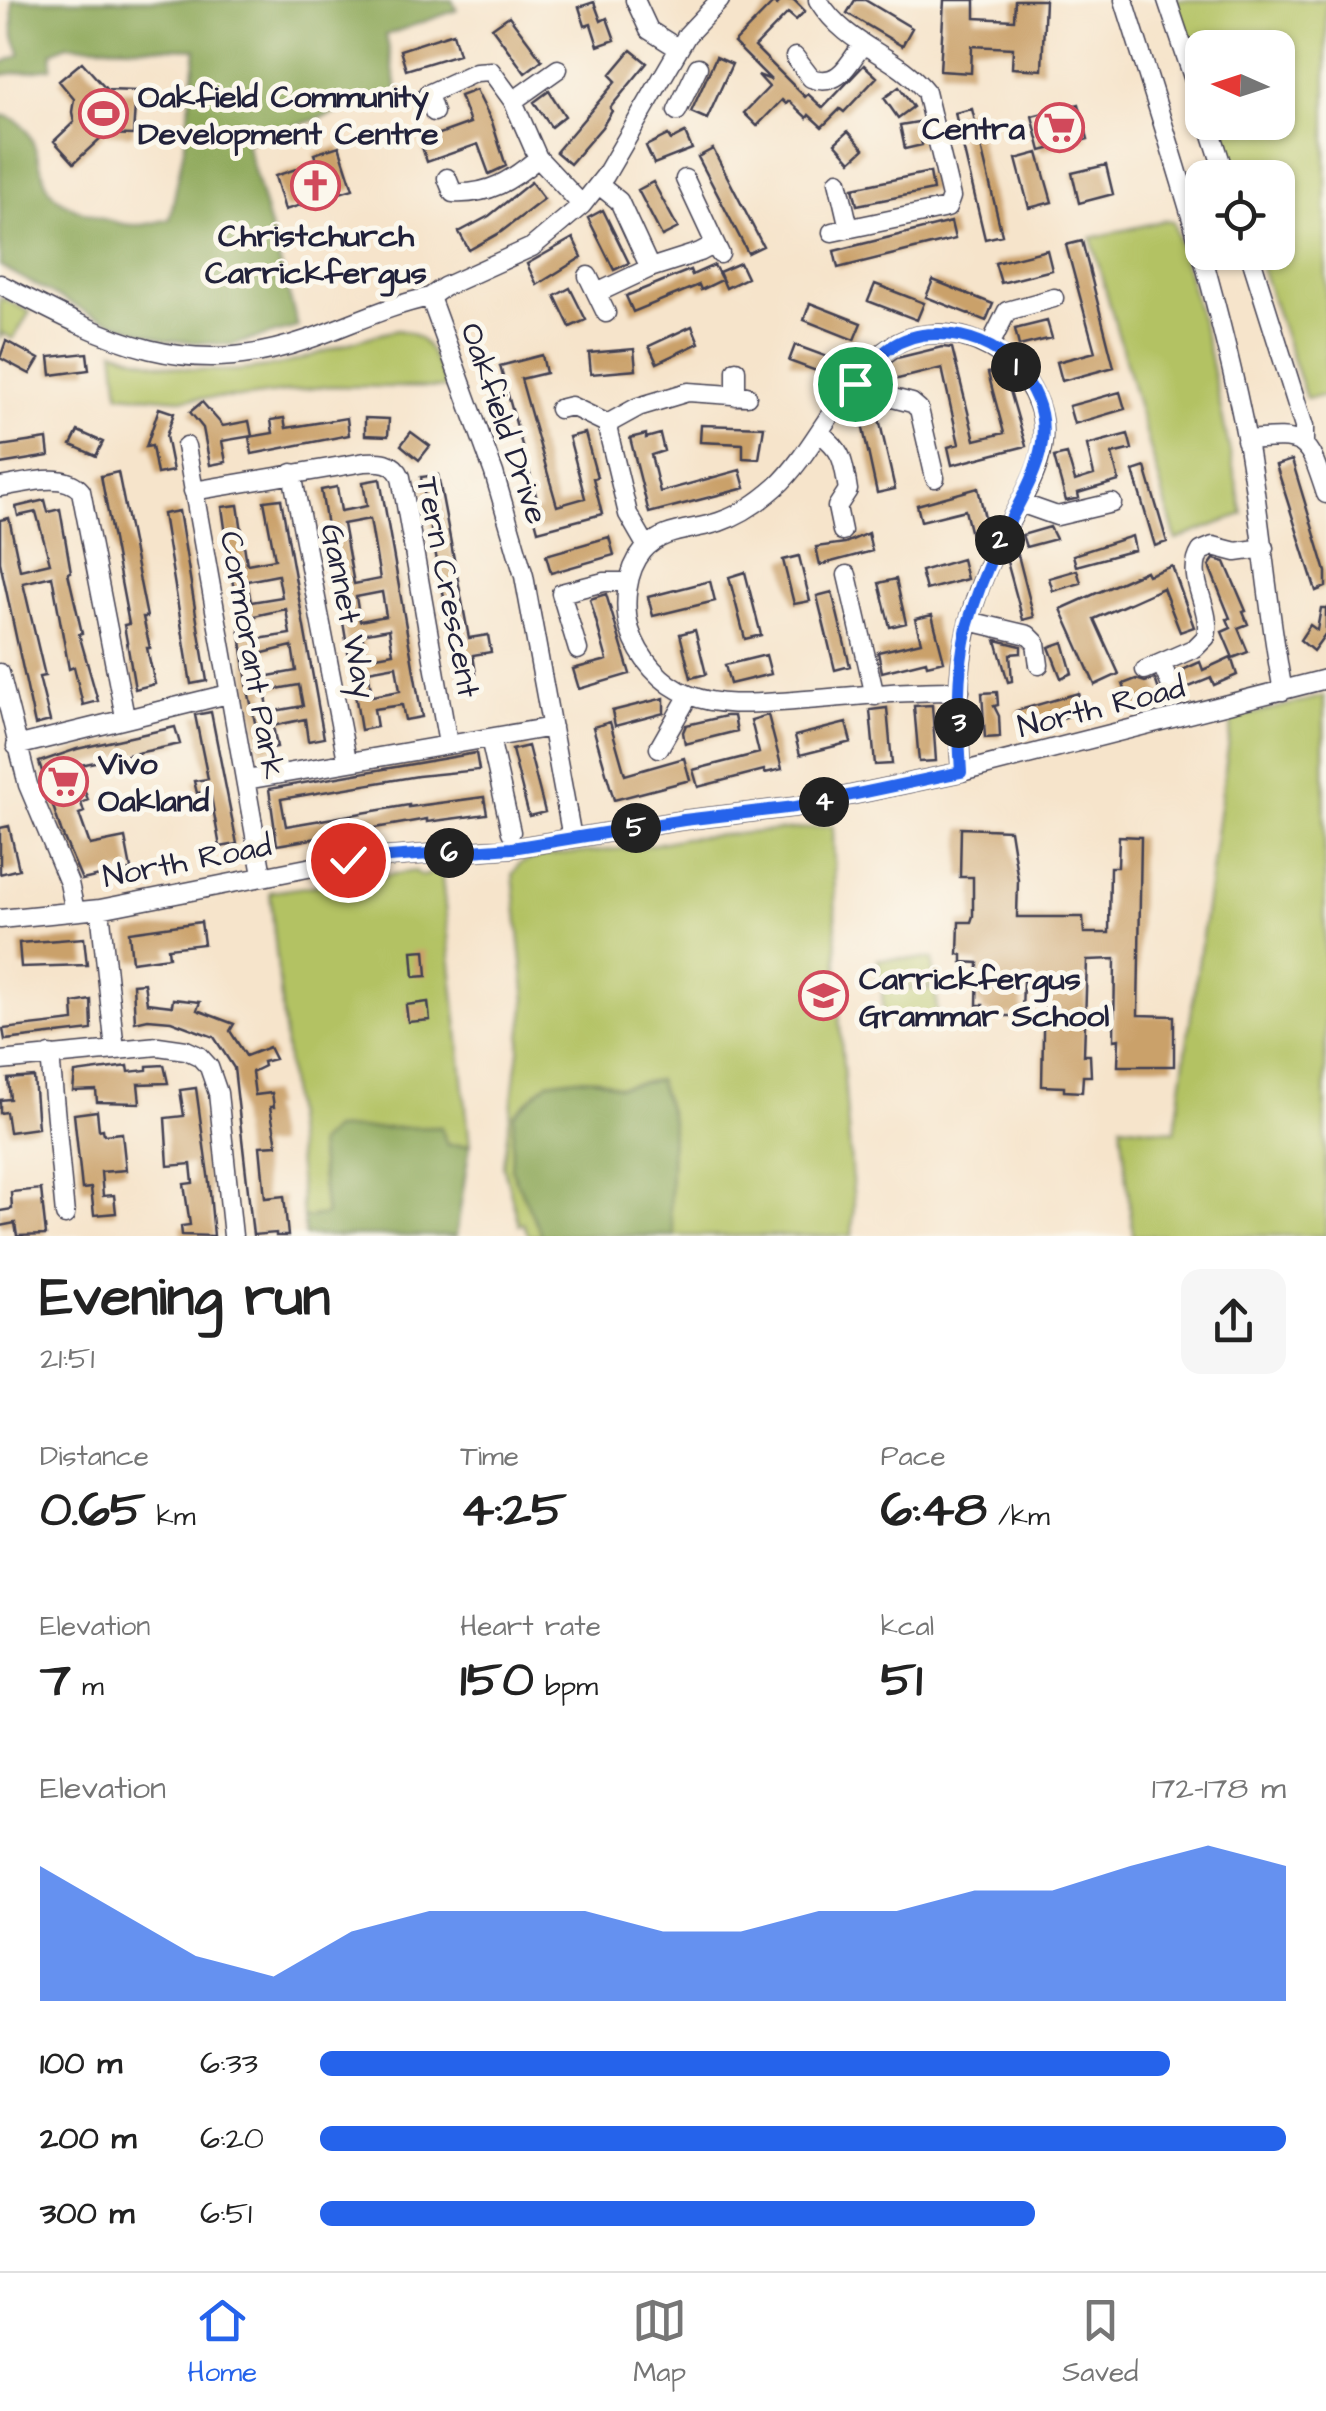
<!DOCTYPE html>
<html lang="en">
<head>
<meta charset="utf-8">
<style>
	body { margin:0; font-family:"Architects Daughter",sans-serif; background:#f6f6f6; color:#222; height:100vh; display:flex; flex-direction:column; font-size:38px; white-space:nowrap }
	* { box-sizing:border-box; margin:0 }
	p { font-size:32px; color:#767676 }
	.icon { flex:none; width:55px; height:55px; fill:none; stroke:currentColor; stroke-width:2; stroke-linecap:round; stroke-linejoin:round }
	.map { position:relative; height:1236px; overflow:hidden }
	.panel { display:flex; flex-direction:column; background:#fff; flex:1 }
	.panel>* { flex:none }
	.needle { width:65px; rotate:273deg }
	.buttons { position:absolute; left:1185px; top:30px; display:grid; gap:20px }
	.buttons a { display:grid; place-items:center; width:110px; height:110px; border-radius:20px; background:#fff; box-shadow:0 2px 8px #0004; font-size:50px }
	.pin { position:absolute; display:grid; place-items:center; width:85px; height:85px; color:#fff; margin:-42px; border:5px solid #fff; border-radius:50%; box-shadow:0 2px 10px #0007 }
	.km { position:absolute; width:50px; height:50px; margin:-25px; border-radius:50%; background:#222; color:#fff; font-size:28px; line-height:50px; text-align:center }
	.round { display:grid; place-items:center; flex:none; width:105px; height:105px; border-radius:20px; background:#f6f6f6 }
	.overview { display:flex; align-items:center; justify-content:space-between; height:170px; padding:0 40px }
	h1 { font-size:55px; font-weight:700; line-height:75px }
	.stats { display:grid; grid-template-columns:repeat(3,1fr); gap:15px; height:170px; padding:10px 40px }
	.stats div { display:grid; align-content:center }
	.stats b { font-size:50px; font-weight:700 }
	.stats small { font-size:28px; font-weight:400 }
	.stats p { font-size:28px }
	.chart { height:280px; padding:20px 40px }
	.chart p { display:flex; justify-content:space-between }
	.chart svg { width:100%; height:180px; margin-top:10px; fill:#2563eb; opacity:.7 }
	ul { padding:0 40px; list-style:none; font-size:32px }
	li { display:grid; grid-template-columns:160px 120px 1fr; align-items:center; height:75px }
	li i { height:25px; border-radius:12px; background:#2563eb }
	.dock { display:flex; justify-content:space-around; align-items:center; height:140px; border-top:2px solid #e0e0e0; background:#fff; font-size:28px; color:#767676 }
	.dock a { display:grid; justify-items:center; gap:5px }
	.dock .selected { color:#2563eb }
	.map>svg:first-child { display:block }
	.green { fill:#b3c264; stroke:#6a7250; stroke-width:2.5 }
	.forest { fill:#8ea85a; stroke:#58654a; stroke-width:2.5 }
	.building { fill:#caa16a; fill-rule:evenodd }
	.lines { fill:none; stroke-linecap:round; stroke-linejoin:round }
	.minor-casing { stroke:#423f51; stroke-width:21 }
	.minor { stroke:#fff; stroke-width:18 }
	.route-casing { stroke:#fff; stroke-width:20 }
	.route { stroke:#2563eb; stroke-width:12 }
	.labels { text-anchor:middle; stroke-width:10; stroke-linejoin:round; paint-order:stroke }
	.poi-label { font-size:32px; font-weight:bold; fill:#22223b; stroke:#fbf7ec; text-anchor:start }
	.street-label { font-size:32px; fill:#22223b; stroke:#fbf7ec }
</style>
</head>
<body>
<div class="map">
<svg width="1326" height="1236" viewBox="0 0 1326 1236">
	<rect width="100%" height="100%" fill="#fbf7ec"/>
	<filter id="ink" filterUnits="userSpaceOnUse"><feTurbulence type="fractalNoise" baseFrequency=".01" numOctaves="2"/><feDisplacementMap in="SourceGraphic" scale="20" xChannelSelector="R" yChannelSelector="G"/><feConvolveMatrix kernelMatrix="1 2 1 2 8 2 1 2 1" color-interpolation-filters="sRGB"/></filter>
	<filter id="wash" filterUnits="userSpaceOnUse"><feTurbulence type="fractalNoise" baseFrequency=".0048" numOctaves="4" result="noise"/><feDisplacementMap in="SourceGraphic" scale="40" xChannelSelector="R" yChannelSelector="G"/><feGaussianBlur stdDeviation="2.25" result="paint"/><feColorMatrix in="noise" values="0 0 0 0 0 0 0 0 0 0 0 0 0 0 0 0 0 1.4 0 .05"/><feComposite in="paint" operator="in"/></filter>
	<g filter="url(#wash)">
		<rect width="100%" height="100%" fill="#f6e4cb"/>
		<!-- green -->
		<path class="green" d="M1168,0H1326V396L1306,398L1256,253L1278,252V178L1229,177L1210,123L1278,122V48H1202V100Z
			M1166,220L1173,222L1206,339L1243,514L1176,540L1091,238Z
			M0,297L30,312L13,339L3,333L0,338Z
			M398,330C431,335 434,360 447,388L330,386L247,397L178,399L119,394L114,350C176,374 237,378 302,359C334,349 364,336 398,330Z
			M1324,696L1326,1236H1133L1121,1125L1175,1131L1232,719Z
			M833,826L838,1000L854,1205L852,1236H529L523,1223L519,1225L503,1165L526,1001L513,874L520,863L543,856L641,847L684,838Z
			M441,868L470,1145L318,1144L326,1216L303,1218L270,892L415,871L421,876L428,875L432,869Z
			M878,959H933L934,986H879Z
			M882,989H936L937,1016L883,1017Z"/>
		<!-- forest -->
		<path class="forest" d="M12,0H452L457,10L386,35L398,93L246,142L298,327L232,345L165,340L88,313L0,266V115C37,119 35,160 48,187C58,208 117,226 139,225C149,225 160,221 170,219L185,142L196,49L67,45L52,52L51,68L0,75V64L21,54L13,35Z
			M576,1078L598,1079L618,1087L658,1080L672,1120L670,1212L675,1236H542L511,1169L514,1114L548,1082Z
			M441,1127L447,1145H470L456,1236H305L303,1218L326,1215L318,1144L333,1129Z"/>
		<g id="blocks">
			<!-- building -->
			<path class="building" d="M782,0H794L805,11L796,20L788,13L755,47L805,97L808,94L823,108L864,65L877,77L844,112L840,109L822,127L809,115L807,118L789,101L786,104L782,100L757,126L744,113L769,87L758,75L771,80L734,43L774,2L777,5Z
				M855,0H865L912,28L902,46L847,13Z
				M944,0H975V18L1014,20L1015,0H1045L1042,70L1012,68L1013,48L972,46L971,73L940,71Z
				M594,2L601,21L607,18L615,40L598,46L591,24L585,26L579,7Z
				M509,16L542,60L525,73L492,28Z
				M453,33L459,54L406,70L400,50Z
				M631,50L647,63L610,108L612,111L602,127L570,164L556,152L616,81L610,75Z
				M716,57L732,64L707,119L691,112Z
				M82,62L107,90L136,91L133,135L105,134L74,163L54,141L74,122L72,112L74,99L59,81Z
				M899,87L913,107L898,118L884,98Z
				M476,90L492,122L506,166L489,174L478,144L427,162L420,141L470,123L460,96Z
				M549,91L565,116L551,127L534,102Z
				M1079,104L1088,139L1041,151L1032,116Z
				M972,109L1002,235L985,239L955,113Z
				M918,122L922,145L905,149L900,125Z
				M848,131L864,149L851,161L835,143Z
				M685,133L692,149L654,164L646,146L668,135L671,140Z
				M339,146L353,189L285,210L275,176L317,162L314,154Z
				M713,149L763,246L748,253L698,157Z
				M1038,153L1052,202L1029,208L1016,159Z
				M1106,165L1113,194L1079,203L1072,173Z
				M930,172L933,190L857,205L853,188Z
				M531,182L544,199L501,232L469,250L459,232L489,216Z
				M653,182L678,228L662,236L638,190Z
				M603,210L629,263L614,270L588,218Z
				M951,222L955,239L838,268L834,251Z
				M573,238L582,257L537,285L527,264Z
				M1082,241L1114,367L1062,381L1057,362L1095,352L1066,245Z
				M1047,250L1052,270L1001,283L995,263Z
				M740,263L747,278L726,288L719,272Z
				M714,265L722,280L701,290L699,285L633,312L626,296L690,270L692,275Z
				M933,280L993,304L986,321L926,297Z
				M875,284L924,303L917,320L868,301Z
				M570,288L586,320L570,327L555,296Z
				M810,303L861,323L854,340L804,320Z
				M1047,321L1052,338L1019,346L1015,329Z
				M692,326L699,343L657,363L649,346Z
				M6,341L39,359L30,374L0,358Z
				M795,345L844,363L838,379L789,361Z
				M942,347L952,348L975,440L1004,433L988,373L999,370L1006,377L1026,446L952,465L948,447L959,444L942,368L894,380L890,363L897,358Z
				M634,349L636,370L591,374L589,353Z
				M87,353L89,370L51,375L49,357Z
				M542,355L546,373L521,379L557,506L585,498L569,437L585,433L597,477L593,478L602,514L538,531L533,512L540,510L500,366Z
				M1120,392L1125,409L1074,424L1069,406Z
				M871,398L875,401L895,489L877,493L857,401Z
				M202,402L223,426L249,421L252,436L222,441L226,462L210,465L203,428L190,412Z
				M159,408L174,413L166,436L173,471L157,474L152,446L146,447Z
				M284,418L286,428L347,418L349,435L252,454L249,437L273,433L271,420Z
				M365,418L389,419L388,436L365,435Z
				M701,425L764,427L759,459L743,458V444L700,442Z
				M78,431L103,442L96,456L71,445Z
				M411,432L430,446L419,460L401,445Z
				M646,434V438L660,434L664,451L651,455L660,492L740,470L745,488L649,513L630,438Z
				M1128,434L1132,449L1112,454L1119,481L1078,493L1079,498L1066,501L1054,457L1067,454L1075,481L1094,475L1087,445Z
				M47,439L49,456L0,464V446Z
				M1292,460L1326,572V587L1316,591L1276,465Z
				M1145,467L1167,542L1155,546L1133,471Z
				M118,472L147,617H143L150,648H147L155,684L135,689L124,625L129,624L101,476Z
				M438,475L469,638L488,635L491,652L473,655L476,674L459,676L421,477Z
				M380,479L422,717L405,720L402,705L374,709L377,727L361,730L321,490L337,487L341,511L367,506L363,482ZM370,519L380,579L354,584L343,524ZM382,592L386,616L360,621L356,597ZM389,629L393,653L366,658L362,634ZM396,666L400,691L372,696L368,671Z
				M978,488L988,531L971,535L965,510L921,521L917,505Z
				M281,499L324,738L308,741L305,719L286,723L273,726L277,747L261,750L248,690L222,507L238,505L247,564L275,559L264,501ZM278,575L282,597L251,602L247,581ZM286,609L290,634L258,639L254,616ZM292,646L296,671L263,677L259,654ZM299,685L303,706L269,712L265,691Z
				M45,500L48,512L60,509L71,572L68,573L82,633L79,634L98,701L83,705L74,667L69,669L52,576L23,583L45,676L39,677L50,721L35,725L0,562V520L9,518L20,570L50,563L36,512L18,516L16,507Z
				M179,511L207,681L191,684L163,514Z
				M1050,527L1056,539L1026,547L1022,535Z
				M868,533L872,551L820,565L816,547L845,543Z
				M1132,536L1135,550L1076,566L1073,555Z
				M609,537L614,555L551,573L546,555Z
				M1018,555L1034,617L1023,620L1006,558Z
				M799,556L810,601L794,604L783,560Z
				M962,559L967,579L926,590L921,571Z
				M1214,559L1225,562L1246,611L1243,612L1248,624L1238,628L1248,652L1233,658L1222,632L1231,628L1227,619L1230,618L1209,566Z
				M1172,566L1194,627L1180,632L1163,588L1094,619L1119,674L1095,685L1061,609L1146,571L1148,575Z
				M1077,570L1081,583L1053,591L1049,578Z
				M745,572L761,635L745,639L729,577Z
				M896,579L906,623L890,627L879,583Z
				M710,581L715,601L653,616L648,597Z
				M832,592L850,666L835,670L817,596Z
				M606,594L630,674L579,689L573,669L607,660L590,599Z
				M1321,608H1326V633L1313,651L1300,640L1310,625L1317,630Z
				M932,615L944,661L927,665L926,661L882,672L878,652L921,642L915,619Z
				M695,630L706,674L691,678L680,634Z
				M996,640L1021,646V653L1010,654L1012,681L1008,682Z
				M1063,642L1072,673L1061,678L1049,647Z
				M766,655L771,674L730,684L725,665Z
				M1231,657L1237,675L1214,685L1211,678L1184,689L1178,672L1200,662L1203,670Z
				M1136,679L1145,682L1155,679L1163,702L1144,709L1142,705L1132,709L1123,684Z
				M997,692L998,705L994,706L999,716L1000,737L985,738L982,693Z
				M1078,693L1083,712L1022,730L1016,711Z
				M664,698V713L615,726L612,711Z
				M932,705L936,761L919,762L914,706Z
				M887,708L892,764L875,765L870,710Z
				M211,712L237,844L220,847L210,791L197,793L194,781L208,779L195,715Z
				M768,715L782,769L765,773L764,770L698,787L693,770L759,753L751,720Z
				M726,716H734L737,731L685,744L683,732L686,725Z
				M610,722L625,775L684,758L690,780L614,800L593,727Z
				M846,723L851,742L800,755L795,736Z
				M175,727L180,744L76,766L88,800L81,803L84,812L79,814L90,845L125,838L131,869L82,880L61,831L39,762L77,749Z
				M528,746L545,812L529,816L512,750Z
				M476,753L479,770L418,776L281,799L286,826L409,805V807L484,797L487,814L427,822V819L277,845L269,789Z
				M9,826L19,869L0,874V828Z
				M961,828L1010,830L1018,880L1017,917H1083L1084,933H1109L1110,867H1118L1119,836L1141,837L1138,1015L1174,1016V1066H1118L1119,1039L1114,1040L1115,959L1087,960L1084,1055H1090L1091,1076H1083L1082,1092L1064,1091V1087L1042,1086L1044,981H1023L1022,1016H992V1013L982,1011L983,1005H977L978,963L962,962V955L958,954L959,922H971L973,916V877H960Z
				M201,922L204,944L168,948L169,957L132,962L129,932Z
				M84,938L87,965L21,967L19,943Z
				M425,950L427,976L414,977L412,951Z
				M144,983L147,1003L172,1006L173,999L200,1002L197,1010L234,1024L230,1031L246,1056L269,1047L275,1059L263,1062L264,1066L252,1072L255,1095L272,1093L274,1107H270L277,1145L260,1146L265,1198L284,1196L288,1236H276V1233L253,1235L234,1068L214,1037L171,1021L148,1019L135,1022L133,984Z
				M91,1000L92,1030L5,1040L3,1029L74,1021L73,1003Z
				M428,1002L430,1020L408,1022L406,1005Z
				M164,1065L168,1083L138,1084L140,1103L97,1102L96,1090L73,1091L75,1073L128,1066L129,1072L147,1070V1066Z
				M34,1077L38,1128L9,1132L6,1112L0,1113V1100L10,1099L8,1079Z
				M196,1088L209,1182L214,1236L182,1235L181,1226L190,1225L184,1184L193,1183L191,1164L168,1166L165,1118L184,1116L180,1090Z
				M97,1111L99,1130L103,1129L104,1135L122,1133L126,1170L101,1172L103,1196L114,1195L116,1213L94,1215L91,1188L82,1189L74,1114Z
				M41,1189L46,1235L17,1236L15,1223L0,1226V1211L12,1209L11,1192Z"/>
		</g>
	</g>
	<g filter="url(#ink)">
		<use href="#blocks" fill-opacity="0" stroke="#423f51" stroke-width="2.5"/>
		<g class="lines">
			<defs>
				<path id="minor" d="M635,0L649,30L679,49
					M818,0C848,48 895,53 926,92L951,197L947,208L832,232
					M1124,0C1170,146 1218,291 1247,441C1262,524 1267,609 1283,691
					M1167,0L1202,104
					M795,57L811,78C838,88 848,65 862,45
					M513,101L558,69
					M677,111L698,67
					M434,112L428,94L476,72L491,71L513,101L538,158L582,205
					M1208,122L1226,178
					M447,178L453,193C489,195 511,181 538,158
					M685,179L720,254
					M838,181L849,228
					M599,185L619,201L650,268
					M1249,252L1304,427V443
					M588,276L606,313
					M0,284C107,340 183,382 306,340C348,326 386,306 430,297L494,473L524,576L572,838
					M597,293L650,268L700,252L715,244
					M430,297L444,287L532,247L582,205L605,176L687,35L720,0
					M989,347L1007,311L1054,298
					M862,374L889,397L912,403L919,409L935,478
					M736,396V370
					M559,409L571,406L608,424
					M820,433C844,452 843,461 848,490L837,507L842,531
					M1246,440C1307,435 1307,436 1326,494
					M186,446L262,875
					M292,473L347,760
					M0,487C24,484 63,470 81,491L125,717
					M193,491L365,462C380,461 394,461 401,477L448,744
					M1020,503L1057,516L1112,503
					M647,547L628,514L608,431L609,423L638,407L688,392L747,396
					M847,575L875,696
					M969,621L1028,635L1036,643L1039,665
					M578,650L561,593L604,582H629
					M1161,663L1172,688
					M1145,670L1195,648L1206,637C1213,607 1184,578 1201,551L1213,546L1236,552L1264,548
					M0,673L28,785L69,883L75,911
					M960,691C905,690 849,697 794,701C759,703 722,708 689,695C661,684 639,658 630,630C623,606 626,571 643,551C662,528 693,531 719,522C740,515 759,502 776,487C822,445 854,349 917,336C969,325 1020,356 1038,404C1057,456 1019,500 998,544C985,571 974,600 967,629C956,675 958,725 961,772
					M490,738L511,832
					M16,746L228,694
					M659,748L689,695
					M246,780L552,727
					M100,909L115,1050
					M0,919L100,909L348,860L512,848L684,820L795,807L961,772L1326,679
					M50,1055L65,1215
					M0,1061L158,1046L186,1050L199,1056L209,1067L218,1093L233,1236"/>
			</defs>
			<!-- minor casing -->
			<use href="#minor" class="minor-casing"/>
			<!-- minor -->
			<use href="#minor" class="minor"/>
		</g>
	</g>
	<g class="lines" filter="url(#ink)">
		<defs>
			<path id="route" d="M348,860L512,848L684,820L795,807L961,772C958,724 956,674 967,627C975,599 986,569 999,542C1028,483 1071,430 1017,368C997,345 965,333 935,334C898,334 876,356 855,384"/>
		</defs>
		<!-- route casing -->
		<use href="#route" class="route-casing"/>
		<!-- route -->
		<use href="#route" class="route"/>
	</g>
	<!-- icons -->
	<defs>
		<symbol id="stadium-ring" viewBox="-11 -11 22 22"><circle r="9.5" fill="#fbf7ec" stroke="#d1495b" stroke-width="1.5"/><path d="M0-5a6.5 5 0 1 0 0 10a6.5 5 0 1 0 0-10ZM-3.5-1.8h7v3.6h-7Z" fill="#d1495b"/></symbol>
		<symbol id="supermarket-ring" viewBox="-11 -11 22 22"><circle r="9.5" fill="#fbf7ec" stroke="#d1495b" stroke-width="1.5"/><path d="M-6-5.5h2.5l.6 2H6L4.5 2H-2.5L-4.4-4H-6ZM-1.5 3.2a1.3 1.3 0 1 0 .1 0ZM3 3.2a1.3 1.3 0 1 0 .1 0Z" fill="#d1495b"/></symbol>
		<symbol id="church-ring" viewBox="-11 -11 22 22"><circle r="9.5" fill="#fbf7ec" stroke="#d1495b" stroke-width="1.5"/><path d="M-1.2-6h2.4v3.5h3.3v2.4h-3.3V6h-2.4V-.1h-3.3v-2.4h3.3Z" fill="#d1495b"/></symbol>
		<symbol id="school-ring" viewBox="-11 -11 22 22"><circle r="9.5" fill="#fbf7ec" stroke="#d1495b" stroke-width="1.5"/><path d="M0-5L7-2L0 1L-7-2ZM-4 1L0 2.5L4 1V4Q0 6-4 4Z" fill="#d1495b"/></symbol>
	</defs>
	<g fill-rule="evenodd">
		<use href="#stadium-ring" x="76" y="86" width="55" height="55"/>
		<use href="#supermarket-ring" x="1032" y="100" width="55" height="55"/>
		<use href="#church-ring" x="288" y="158" width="55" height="55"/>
		<use href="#supermarket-ring" x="36" y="754" width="55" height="55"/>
		<use href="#school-ring" x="796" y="968" width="55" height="55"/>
	</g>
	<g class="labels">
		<!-- poi labels -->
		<g class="poi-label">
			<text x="138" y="107">Oakfield Community<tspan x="138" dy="37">Development Centre</tspan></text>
			<text x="1025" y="139" text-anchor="end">Centra</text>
			<text x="316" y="246" text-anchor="middle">Christchurch<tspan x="316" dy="37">Carrickfergus</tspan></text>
			<text x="98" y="774">Vivo<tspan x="98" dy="37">Oakland</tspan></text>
			<text x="859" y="989">Carrickfergus<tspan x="859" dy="37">Grammar School</tspan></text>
		</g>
		<!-- street labels -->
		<g class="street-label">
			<text transform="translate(505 423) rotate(71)" y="11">Oakfield Drive</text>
			<text transform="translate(449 587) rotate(79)" y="11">Tern Crescent</text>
			<text transform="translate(349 611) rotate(79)" y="11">Gannet Way</text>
			<text transform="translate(253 655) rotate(80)" y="11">Cormorant Park</text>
			<text transform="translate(1101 706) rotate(-14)" y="11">North Road</text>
			<text transform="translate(187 860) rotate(-11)" y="11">North Road</text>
		</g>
	</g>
</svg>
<div class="buttons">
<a><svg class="needle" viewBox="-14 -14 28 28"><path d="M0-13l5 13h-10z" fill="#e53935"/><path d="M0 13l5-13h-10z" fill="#767676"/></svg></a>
<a><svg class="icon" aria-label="locate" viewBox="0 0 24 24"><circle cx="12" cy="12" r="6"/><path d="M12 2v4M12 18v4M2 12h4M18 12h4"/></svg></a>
</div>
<div class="pin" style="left:855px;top:384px;background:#1e9e55"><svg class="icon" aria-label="arrive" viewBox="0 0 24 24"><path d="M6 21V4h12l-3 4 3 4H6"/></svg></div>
<div class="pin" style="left:348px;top:860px;background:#d93025"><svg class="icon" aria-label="check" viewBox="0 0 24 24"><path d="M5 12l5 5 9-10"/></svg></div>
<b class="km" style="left:1016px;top:367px">1</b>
<b class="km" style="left:1000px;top:540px">2</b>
<b class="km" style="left:959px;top:723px">3</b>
<b class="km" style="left:824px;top:802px">4</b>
<b class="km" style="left:636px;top:828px">5</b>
<b class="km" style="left:449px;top:853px">6</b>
</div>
<section class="panel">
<div class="overview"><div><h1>Evening run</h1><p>21:51</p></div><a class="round"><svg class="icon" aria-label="share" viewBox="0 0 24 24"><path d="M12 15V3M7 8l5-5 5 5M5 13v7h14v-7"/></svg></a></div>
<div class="stats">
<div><p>Distance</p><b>0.65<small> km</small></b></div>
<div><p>Time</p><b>4:25</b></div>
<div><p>Pace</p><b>6:48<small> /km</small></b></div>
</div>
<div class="stats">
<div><p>Elevation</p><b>7<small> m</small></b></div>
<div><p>Heart rate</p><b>150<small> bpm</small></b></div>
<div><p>kcal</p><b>51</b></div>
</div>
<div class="chart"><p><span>Elevation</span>172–178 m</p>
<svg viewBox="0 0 160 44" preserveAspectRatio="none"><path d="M0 44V11L10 22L20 33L30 38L40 27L50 22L60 22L70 22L80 27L90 27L100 22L110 22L120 17L130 17L140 11L150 6L160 11V44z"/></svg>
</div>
<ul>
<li><b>100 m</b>6:33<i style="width:88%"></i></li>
<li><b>200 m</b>6:20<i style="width:100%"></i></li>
<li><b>300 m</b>6:51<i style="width:74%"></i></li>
</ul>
</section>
<nav class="dock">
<a class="selected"><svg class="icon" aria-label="home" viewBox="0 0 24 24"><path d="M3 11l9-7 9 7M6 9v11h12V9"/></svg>Home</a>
<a><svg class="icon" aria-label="map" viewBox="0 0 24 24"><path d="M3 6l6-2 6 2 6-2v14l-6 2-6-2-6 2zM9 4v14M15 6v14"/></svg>Map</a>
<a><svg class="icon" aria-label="saved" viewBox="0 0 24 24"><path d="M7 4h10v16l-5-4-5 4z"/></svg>Saved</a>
</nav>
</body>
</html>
